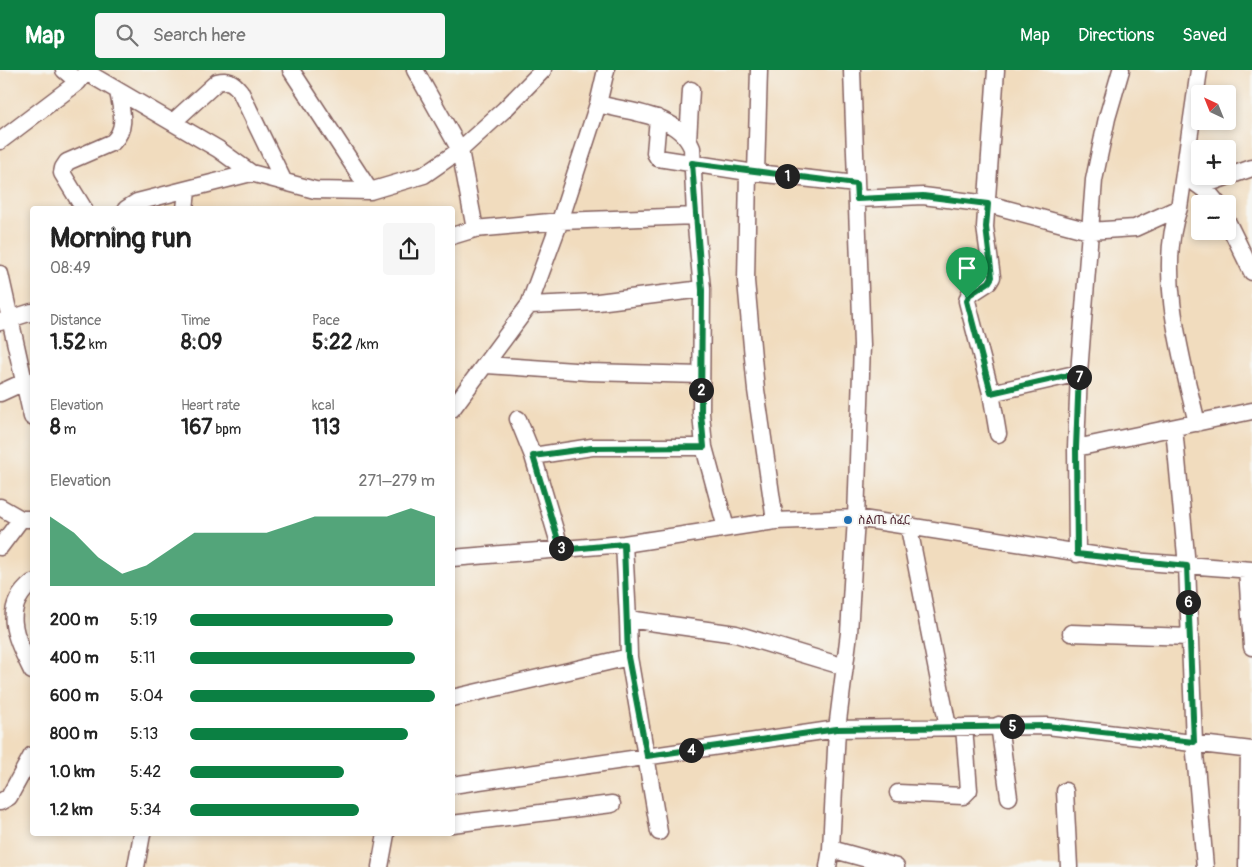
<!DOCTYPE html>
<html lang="en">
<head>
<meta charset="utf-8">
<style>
	body { margin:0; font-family:Pangolin,"Noto Sans Ethiopic",sans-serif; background:#f6f6f6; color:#222; height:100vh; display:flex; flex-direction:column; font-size:19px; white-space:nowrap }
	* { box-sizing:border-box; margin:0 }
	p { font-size:16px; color:#767676 }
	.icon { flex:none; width:28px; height:28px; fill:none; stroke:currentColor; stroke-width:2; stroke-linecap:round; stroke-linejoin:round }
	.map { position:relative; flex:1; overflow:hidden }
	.side { position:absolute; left:30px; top:136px; width:425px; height:630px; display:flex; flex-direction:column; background:#fff; border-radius:5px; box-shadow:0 2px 8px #0003 }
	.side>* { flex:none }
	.needle { width:32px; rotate:317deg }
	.fabs { position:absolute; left:1191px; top:15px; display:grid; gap:10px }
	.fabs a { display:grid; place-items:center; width:45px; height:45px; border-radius:5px; background:#fff; box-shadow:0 2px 8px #0003; font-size:25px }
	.pin { position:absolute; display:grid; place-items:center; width:42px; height:42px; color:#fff; margin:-51px -21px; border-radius:50% 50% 50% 0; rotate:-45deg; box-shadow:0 0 5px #0007 }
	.pin .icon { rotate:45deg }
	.km { position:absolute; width:25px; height:25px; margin:-12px; border-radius:50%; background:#222; color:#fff; font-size:14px; line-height:25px; text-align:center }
	.round { display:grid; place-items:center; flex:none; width:52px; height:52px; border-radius:5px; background:#f6f6f6 }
	.overview { display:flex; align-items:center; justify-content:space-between; height:85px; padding:0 20px }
	h1 { font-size:28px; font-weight:800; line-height:38px }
	.stats { display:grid; grid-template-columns:repeat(3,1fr); gap:8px; height:85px; padding:5px 20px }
	.stats div { display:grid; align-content:center }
	.stats b { font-size:21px; font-weight:800 }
	.stats small { font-size:14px; font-weight:400 }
	.stats p { font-size:14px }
	.chart { height:140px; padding:10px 20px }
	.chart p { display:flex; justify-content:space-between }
	.chart svg { width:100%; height:90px; margin-top:5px; fill:#0b8043; opacity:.7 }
	ul { padding:0 20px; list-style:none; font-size:16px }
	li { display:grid; grid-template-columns:80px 60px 1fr; align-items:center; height:38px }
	li i { height:12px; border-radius:6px; background:#0b8043 }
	header { display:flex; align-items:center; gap:30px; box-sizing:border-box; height:70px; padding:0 25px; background:#0b8043; color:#fff }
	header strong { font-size:24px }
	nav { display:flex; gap:28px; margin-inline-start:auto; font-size:18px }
	.search { width:350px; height:45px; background:#f6f6f6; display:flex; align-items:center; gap:12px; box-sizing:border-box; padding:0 18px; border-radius:5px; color:#767676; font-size:19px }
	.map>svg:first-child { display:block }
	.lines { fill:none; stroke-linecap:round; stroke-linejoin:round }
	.minor-casing { stroke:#84615e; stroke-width:19 }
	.minor { stroke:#fff; stroke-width:16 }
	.route-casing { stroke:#fff; stroke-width:10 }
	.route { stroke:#0b8043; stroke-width:6 }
	.poi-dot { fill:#1f6fb2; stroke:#f6f6f2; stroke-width:2 }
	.labels { text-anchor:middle; stroke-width:4; stroke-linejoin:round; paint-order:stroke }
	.poi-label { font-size:12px; fill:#4a1f2b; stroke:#f6f6f2; text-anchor:start }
</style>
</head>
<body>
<header>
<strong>Map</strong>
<div class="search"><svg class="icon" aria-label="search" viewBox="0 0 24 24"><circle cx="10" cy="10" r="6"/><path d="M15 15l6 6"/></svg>Search here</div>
<nav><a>Map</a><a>Directions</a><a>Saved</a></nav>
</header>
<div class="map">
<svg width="1252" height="797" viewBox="0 0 1252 797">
	<rect width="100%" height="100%" fill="#f6f6f2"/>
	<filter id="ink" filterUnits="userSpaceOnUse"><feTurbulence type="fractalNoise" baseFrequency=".02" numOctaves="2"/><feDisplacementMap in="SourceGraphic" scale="10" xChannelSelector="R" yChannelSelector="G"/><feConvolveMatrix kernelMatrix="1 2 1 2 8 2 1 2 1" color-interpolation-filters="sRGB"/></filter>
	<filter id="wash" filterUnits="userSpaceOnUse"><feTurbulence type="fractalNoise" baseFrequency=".0096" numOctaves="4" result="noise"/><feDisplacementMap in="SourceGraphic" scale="20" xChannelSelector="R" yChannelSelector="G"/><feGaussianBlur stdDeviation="1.12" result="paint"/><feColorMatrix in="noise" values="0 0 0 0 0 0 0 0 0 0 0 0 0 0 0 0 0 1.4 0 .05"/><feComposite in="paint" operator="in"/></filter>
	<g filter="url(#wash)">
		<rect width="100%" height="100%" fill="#f1dcbe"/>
	</g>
	<g filter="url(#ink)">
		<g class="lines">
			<defs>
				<path id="minor" d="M64,0L78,12
					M291,0L370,121
					M415,0L460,80L475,159
					M996,0L985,157L992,207L989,212L969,225L967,231L991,323L998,364
					M86,2L218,79L251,103L315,120L370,121L424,105L460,80L505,39L543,0
					M598,34C629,42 678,44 692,78L695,146L702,219L701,343L704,377L726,458
					M658,48L655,83L658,88L748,102L856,114
					M173,52L217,12C228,9 233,12 240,21L284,112
					M688,70L691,20
					M0,71L78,12L88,0
					M748,102L746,211L756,320L775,451
					M756,103L759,0
					M1194,112L1209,123L1218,134
					M1201,116L1252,98
					M857,129L923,126L988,134L1089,161L1135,158L1179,138
					M84,139L62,103L63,98L67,92L113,72C128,57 121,40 118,21
					M126,139L137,132L251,103
					M185,139L187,121
					M1228,153L1252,202
					M452,166L475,159L560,151L695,146
					M0,204L32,347
					M529,235L598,232L702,219
					M0,252L32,242
					M487,295L589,302L701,305
					M0,323L24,312
					M991,323L1079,303
					M452,339L529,235L560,151L598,34L606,0
					M518,349L533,386L561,480
					M1197,353C1182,290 1156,201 1179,138L1199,0
					M1174,358L1187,496L1194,672L1205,797
					M1076,378L1252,341
					M533,386L592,377H704
					M0,437L21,449H32
					M909,458L948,657
					M624,474L628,549L736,564L845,597
					M0,477L21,449
					M1077,484L1076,378L1079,303L1094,110L1107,48L1121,0
					M452,488L624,474L775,451L856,448L1132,491L1252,500
					M1247,500L1252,577
					M32,513C0,539 16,568 32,601
					M628,549L629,587
					M1071,563L1190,567
					M452,628L629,587L659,762
					M999,655L1009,727
					M452,715L837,659L1047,656L1252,680
					M1065,721L1069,797
					M898,723L963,726L969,720L964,657
					M0,732L9,727L32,685
					M452,754L612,734
					M831,779L896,797
					M136,797L142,764
					M380,797L386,764
					M828,797L831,779L837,659L849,563L856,448L862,275L852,0
					M1247,797L1249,680"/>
			</defs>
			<!-- minor casing -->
			<use href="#minor" class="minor-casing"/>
			<!-- minor -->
			<use href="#minor" class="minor"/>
		</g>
	</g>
	<g class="lines" filter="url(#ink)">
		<defs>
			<path id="route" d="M692,93L856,114L857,129L923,126L988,134L986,157L992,207L989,212L969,225L967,231L991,323L1079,303L1076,378L1077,484L1187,496L1194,672L1047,656L837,659L647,686L628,587L624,474L561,480L533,386L592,378L704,377L701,343L702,220Z"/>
		</defs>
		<!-- route casing -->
		<use href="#route" class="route-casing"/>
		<!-- route -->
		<use href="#route" class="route"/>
	</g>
	<!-- markers -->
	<circle class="poi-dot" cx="848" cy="450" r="5"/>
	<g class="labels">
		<!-- poi labels -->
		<g class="poi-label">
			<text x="858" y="454">ስልጤ ሰፈር</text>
		</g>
	</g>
</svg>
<div class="fabs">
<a><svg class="needle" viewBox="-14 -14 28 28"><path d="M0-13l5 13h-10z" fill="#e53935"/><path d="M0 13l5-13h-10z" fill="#767676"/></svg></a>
<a>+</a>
<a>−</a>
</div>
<div class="pin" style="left:967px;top:228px;background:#1e9e55"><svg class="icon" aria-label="arrive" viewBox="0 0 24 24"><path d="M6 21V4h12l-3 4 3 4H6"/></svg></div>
<b class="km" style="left:787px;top:106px">1</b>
<b class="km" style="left:701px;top:320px">2</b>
<b class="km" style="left:561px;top:478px">3</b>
<b class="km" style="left:691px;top:680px">4</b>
<b class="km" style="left:1012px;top:656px">5</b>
<b class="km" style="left:1188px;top:532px">6</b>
<b class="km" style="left:1079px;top:307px">7</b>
<section class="side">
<div class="overview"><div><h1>Morning run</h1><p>08:49</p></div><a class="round"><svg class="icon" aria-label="share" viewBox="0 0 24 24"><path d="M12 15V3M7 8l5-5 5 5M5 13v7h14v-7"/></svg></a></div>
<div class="stats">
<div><p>Distance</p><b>1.52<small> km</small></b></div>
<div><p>Time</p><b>8:09</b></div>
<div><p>Pace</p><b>5:22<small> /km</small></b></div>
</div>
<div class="stats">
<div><p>Elevation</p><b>8<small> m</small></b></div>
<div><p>Heart rate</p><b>167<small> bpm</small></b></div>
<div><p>kcal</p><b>113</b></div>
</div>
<div class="chart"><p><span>Elevation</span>271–279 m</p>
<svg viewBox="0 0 160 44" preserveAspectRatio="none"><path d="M0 44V10L10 18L20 30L30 38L40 34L50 26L60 18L70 18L80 18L90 18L100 14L110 10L120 10L130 10L140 10L150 6L160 10V44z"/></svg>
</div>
<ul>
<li><b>200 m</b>5:19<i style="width:83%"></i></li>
<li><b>400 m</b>5:11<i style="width:92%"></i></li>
<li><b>600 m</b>5:04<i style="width:100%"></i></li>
<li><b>800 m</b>5:13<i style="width:89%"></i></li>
<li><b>1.0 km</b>5:42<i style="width:63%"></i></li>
<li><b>1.2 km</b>5:34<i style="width:69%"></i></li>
</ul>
</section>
</div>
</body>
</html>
